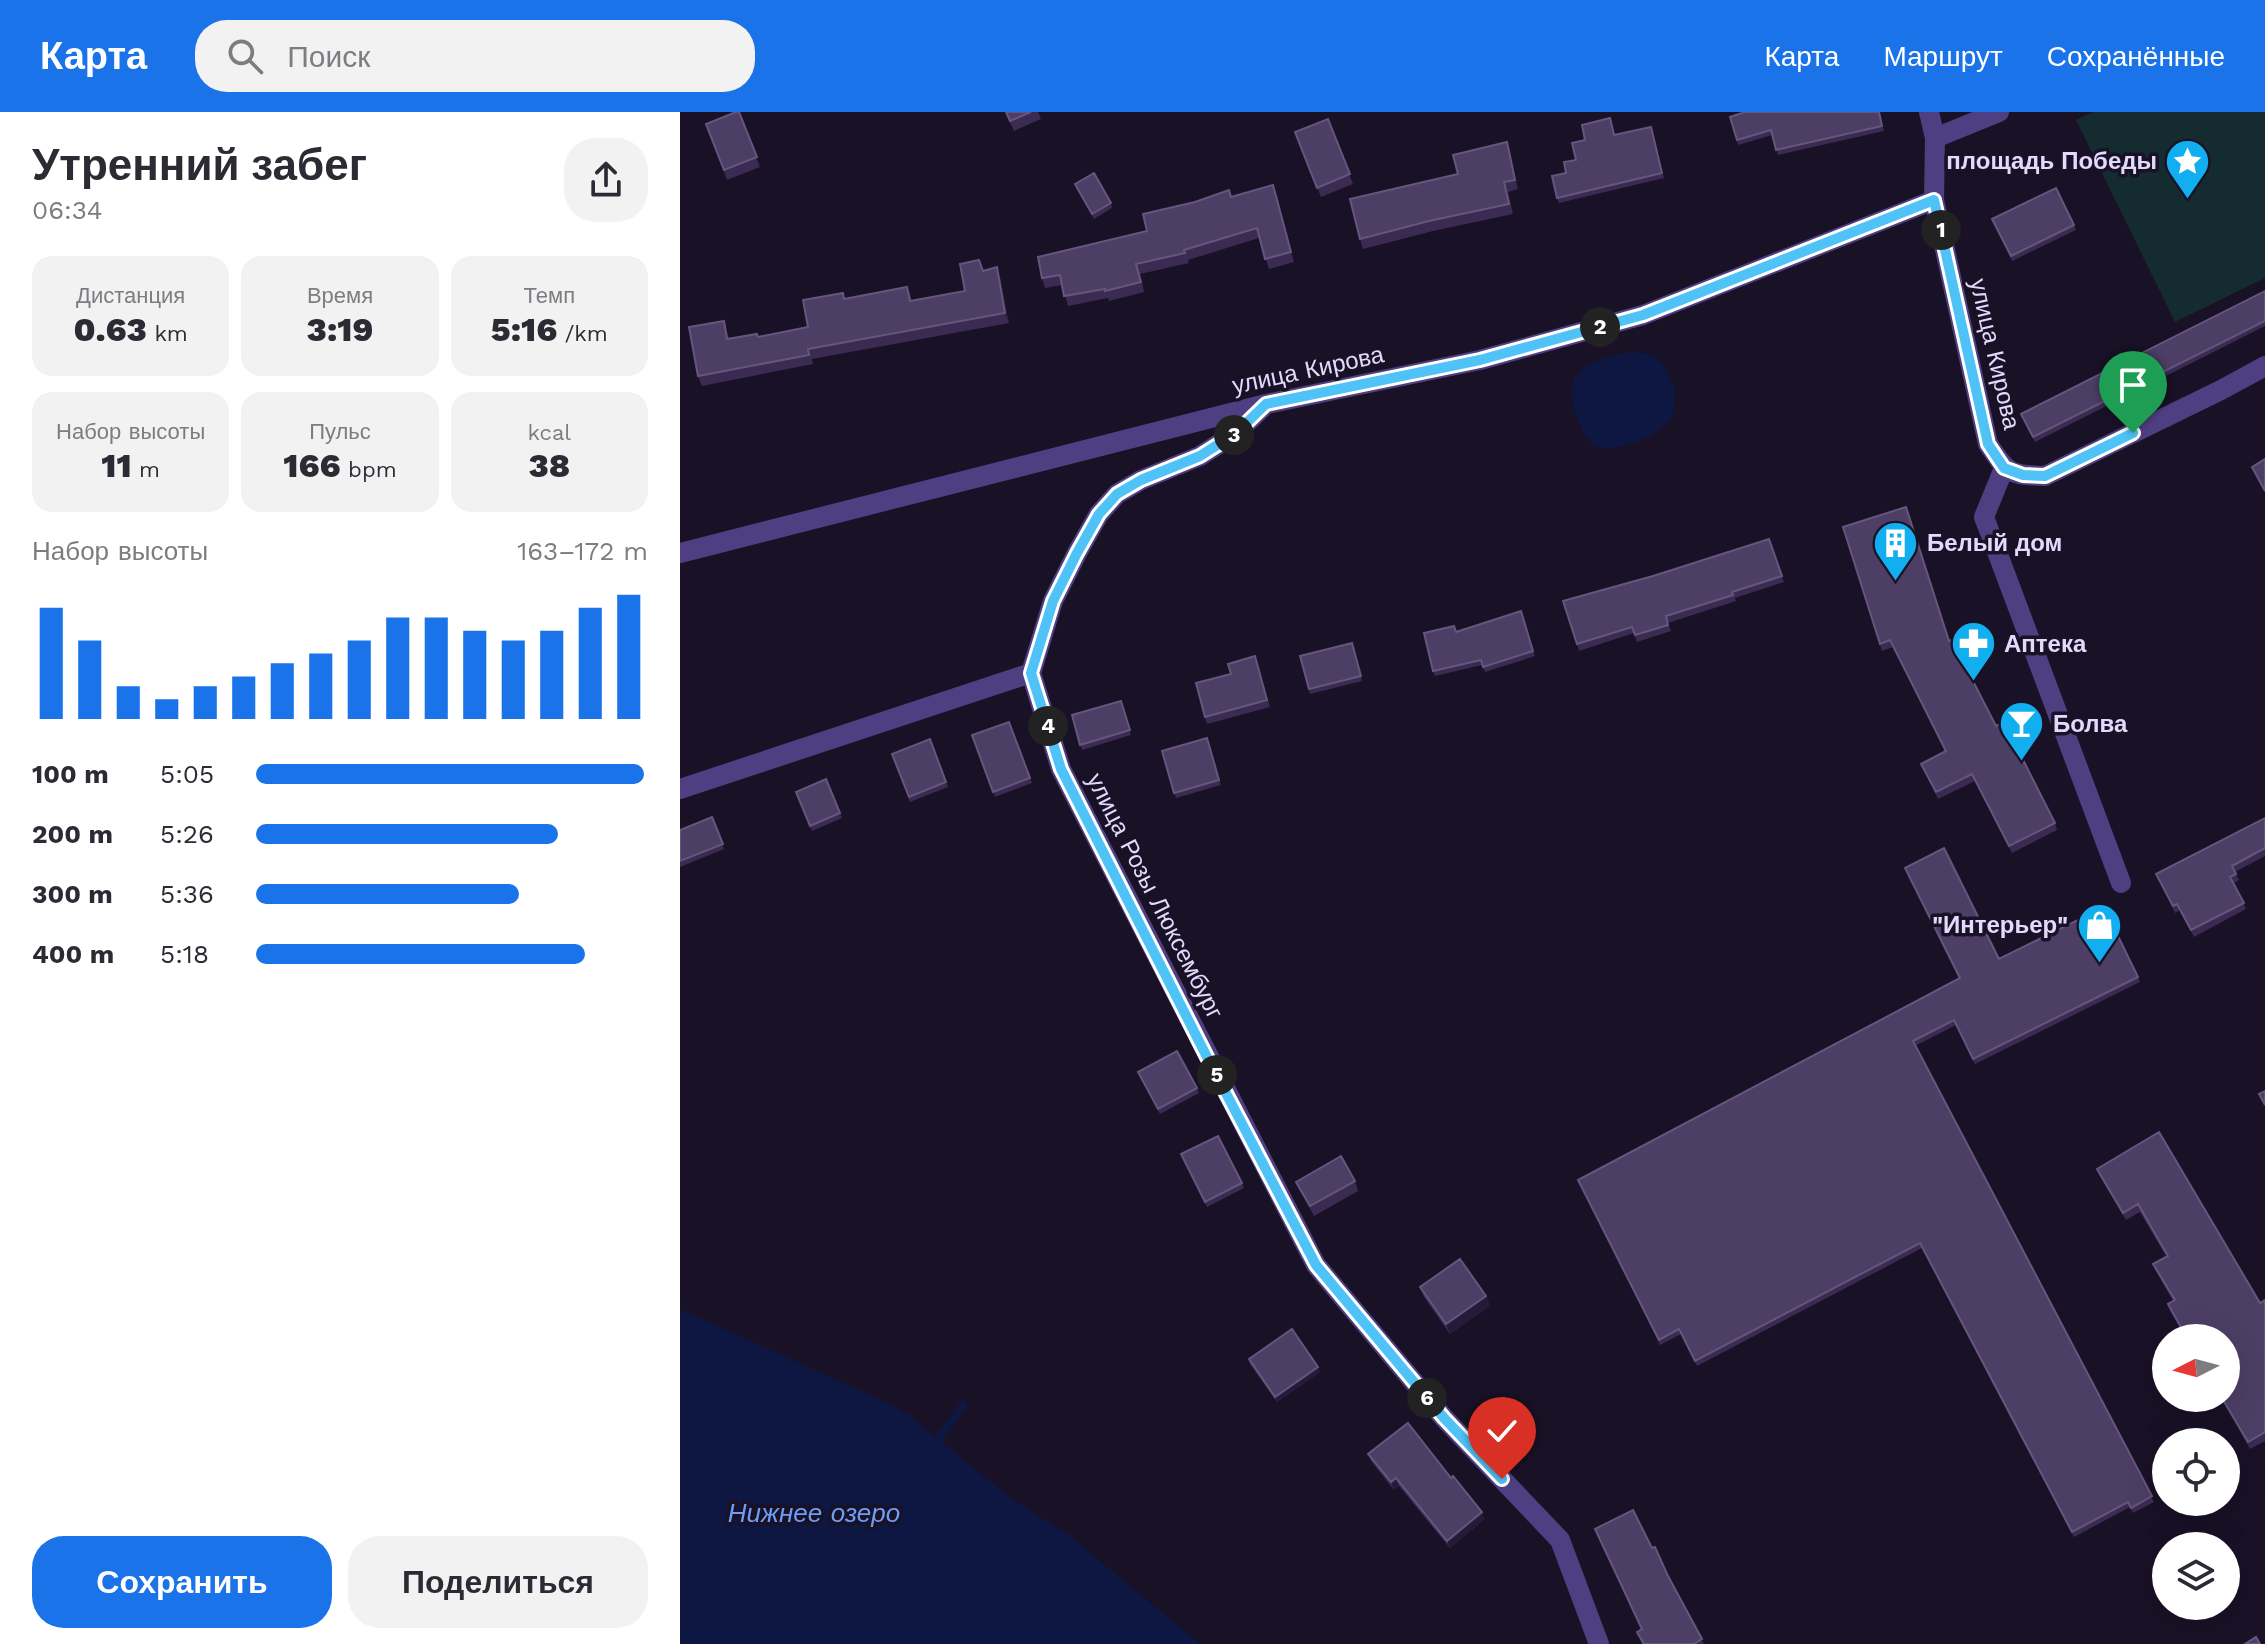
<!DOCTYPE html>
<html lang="ru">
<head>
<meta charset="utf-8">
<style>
	body { margin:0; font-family:"Work Sans",sans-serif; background:#f2f2f3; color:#2b2b33; height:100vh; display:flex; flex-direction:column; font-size:30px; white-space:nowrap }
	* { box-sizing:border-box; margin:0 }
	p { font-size:26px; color:#7c7c81 }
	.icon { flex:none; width:44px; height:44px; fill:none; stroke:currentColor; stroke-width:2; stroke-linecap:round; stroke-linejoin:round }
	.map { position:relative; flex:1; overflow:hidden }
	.panel { display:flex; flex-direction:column; background:#fff; width:680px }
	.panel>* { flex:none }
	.needle { width:52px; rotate:264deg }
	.buttons { position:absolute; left:1472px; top:1212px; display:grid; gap:16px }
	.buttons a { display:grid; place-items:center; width:88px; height:88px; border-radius:50%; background:#fff; box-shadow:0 8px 32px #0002; font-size:40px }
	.pin { position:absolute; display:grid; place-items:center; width:68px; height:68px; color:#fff; margin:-82px -34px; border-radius:50% 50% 50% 0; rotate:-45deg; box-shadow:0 0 8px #0007 }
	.pin .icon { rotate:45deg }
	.km { position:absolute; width:40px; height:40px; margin:-20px; border-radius:50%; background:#222; color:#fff; font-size:22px; line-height:40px; text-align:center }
	.round { display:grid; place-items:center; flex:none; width:84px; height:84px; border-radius:32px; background:#f2f2f3 }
	.headline { display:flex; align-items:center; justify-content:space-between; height:136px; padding:0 32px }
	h1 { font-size:44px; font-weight:800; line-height:60px }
	.figures { display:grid; grid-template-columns:repeat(3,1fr); gap:12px; height:136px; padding:8px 32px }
	.figures div { display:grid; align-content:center; border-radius:20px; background:#f2f2f3; text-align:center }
	.figures b { font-size:34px; font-weight:800 }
	.figures small { font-size:22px; font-weight:400 }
	.figures p { font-size:22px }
	.chart { height:224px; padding:16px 32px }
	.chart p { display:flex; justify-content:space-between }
	.chart svg { width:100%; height:144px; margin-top:8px; stroke:#1a73e8; stroke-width:6 }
	.action { display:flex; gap:16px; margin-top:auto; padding:16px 32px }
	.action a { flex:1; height:92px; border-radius:32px; background:#1a73e8; color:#fff; font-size:32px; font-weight:800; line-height:92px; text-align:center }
	.action a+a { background:#f2f2f3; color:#2b2b33 }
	ul { padding:0 32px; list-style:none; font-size:26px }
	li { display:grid; grid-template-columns:128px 96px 1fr; align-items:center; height:60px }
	li i { height:20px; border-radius:10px; background:#1a73e8 }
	header { display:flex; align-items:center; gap:48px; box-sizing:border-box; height:112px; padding:0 40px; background:#1a73e8; color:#fff }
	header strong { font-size:38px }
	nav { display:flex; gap:44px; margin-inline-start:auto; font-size:28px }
	.search { width:560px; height:72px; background:#f2f2f3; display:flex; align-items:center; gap:20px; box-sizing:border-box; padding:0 28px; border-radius:32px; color:#7c7c81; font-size:30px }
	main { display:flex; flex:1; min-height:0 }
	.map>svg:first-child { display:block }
	.green { fill:#142b30 }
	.water { fill:#0e1742 }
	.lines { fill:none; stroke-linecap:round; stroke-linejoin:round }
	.stream { stroke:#0e1742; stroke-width:8 }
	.minor { stroke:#4e3f82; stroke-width:20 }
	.tertiary { stroke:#4e3f82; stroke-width:20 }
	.wall { fill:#3b2b53 }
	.shaded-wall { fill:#261939 }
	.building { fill:#4d3e65; stroke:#64567d; stroke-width:2 }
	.route-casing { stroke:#fff; stroke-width:16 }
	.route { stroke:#4fc3f7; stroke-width:10 }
	.labels { text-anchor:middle; stroke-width:7; stroke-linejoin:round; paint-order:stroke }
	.poi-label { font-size:24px; font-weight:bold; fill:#e3d9fd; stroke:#191126; text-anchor:start }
	.street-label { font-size:24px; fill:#e3d9fd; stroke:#191126 }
	.water-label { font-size:26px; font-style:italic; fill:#6d9df6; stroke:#191126 }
</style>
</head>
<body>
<header>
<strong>Карта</strong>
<div class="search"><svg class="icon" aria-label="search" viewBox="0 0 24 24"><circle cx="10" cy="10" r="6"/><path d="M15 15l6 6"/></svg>Поиск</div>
<nav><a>Карта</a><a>Маршрут</a><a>Сохранённые</a></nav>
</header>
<main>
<section class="panel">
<div class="headline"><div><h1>Утренний забег</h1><p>06:34</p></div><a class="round"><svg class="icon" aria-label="share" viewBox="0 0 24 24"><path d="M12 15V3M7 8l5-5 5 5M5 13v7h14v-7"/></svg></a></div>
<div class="figures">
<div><p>Дистанция</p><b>0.63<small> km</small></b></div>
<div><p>Время</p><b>3:19</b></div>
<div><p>Темп</p><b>5:16<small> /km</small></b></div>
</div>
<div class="figures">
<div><p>Набор высоты</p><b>11<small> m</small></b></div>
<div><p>Пульс</p><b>166<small> bpm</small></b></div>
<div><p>kcal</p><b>38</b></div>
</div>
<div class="chart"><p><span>Набор высоты</span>163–172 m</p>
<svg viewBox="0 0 160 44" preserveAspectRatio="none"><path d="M5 44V10M15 44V20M25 44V34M35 44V38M45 44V34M55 44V31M65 44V27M75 44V24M85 44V20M95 44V13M105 44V13M115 44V17M125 44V20M135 44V17M145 44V10M155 44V6"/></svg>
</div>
<ul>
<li><b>100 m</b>5:05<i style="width:99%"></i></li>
<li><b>200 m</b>5:26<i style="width:77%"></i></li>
<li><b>300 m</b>5:36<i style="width:67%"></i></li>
<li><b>400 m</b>5:18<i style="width:84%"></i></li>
</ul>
<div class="action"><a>Сохранить</a><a>Поделиться</a></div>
</section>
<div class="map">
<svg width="1585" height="1532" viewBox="0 0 1585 1532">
	<rect width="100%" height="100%" fill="#191126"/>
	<!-- green -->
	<path class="green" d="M1413,0H1585V166L1495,210L1396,8Z"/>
	<!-- water -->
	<path class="water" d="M951,240C976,241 983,246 992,270C996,280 996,295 991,306C981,323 931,345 913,332C904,325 898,310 895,300C880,255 917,246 951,240Z
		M0,1197L210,1292L229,1303L333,1388L388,1422L520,1532H0Z"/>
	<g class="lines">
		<!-- stream -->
		<path class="stream" d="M253,1335L283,1293"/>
		<!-- minor -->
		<path class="minor" d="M1255,26L1319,0
			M1324,356L1304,405L1441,771
			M0,441L586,292L800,248L963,203L1254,88
			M351,561L381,657L636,1153L764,1306L880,1428L919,1532
			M351,561L373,489L397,441L419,402L437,382L461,368L520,344L556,321L583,295
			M0,677L351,561"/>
		<!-- tertiary -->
		<path class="tertiary" d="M1249,0L1255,26L1254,88L1308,332C1328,361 1328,363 1365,364L1541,278L1585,254"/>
	</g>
	<!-- wall -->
	<path class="wall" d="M59,0L80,55L47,68L26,12Z
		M325,0H358L361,7L334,19Z
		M1199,0L1204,19L1098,43L1092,23L1058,33L1050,5Z
		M930,6L935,23L971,15L984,66L879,91L877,86L886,61L896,48L905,28Z
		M648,7L673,72L641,85L615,20Z
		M830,40L838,77L828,80L833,102L753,119L683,137L680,127L778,62Z
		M395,72L431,91L432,96L414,107Z
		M593,73L614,150L589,157L579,126L508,148L509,151L460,162L464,180L429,189L428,186L388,194L382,173L365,176L362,166L467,119L515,90L552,85Z
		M1314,112L1394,113L1396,118L1332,149Z
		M303,159L320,165L329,211L132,247L133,252L22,274L18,264L44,209L49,227L78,225L128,215L163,181L165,187L227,175L232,189L285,179Z
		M1585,179V214L1355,330L1343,307Z
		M1163,415L1269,529L1316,614L1375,711L1377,718L1332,741L1295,669L1258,687L1241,652L1265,640L1213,535L1202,539Z
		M1089,427L1104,470L1055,486L1056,489L988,511L991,519L957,530L954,521L899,539L883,489L973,464Z
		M841,499L855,544L805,560L802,553L755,564L753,559L776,519Z
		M674,536L682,569L630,582L629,577Z
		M575,544L590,595L527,612L525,605L551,562Z
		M441,589L451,623L402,638L392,603Z
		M329,610L352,671L315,685L292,623Z
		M527,626L541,673L496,686L482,639Z
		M250,627L268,675L230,690L212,642Z
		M146,667L162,706L132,719L116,680Z
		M32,705L44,737L0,755V718Z
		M1585,706V744L1555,760L1559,768L1554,771L1566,797L1514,825L1500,798L1495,801L1476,762Z
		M1225,756L1319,847L1458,865L1460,870L1295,952L1276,913L1235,934L1474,1390L1453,1401L1450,1395L1394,1425L1242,1136L1017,1254L1001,1222L980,1233L898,1068L1279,867Z
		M458,960L517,976L519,981L480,1002Z
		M501,1042L562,1071L564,1076L527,1095Z
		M1417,1057L1580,1191L1585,1188V1329L1570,1337L1541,1286H1546V1226H1506L1490,1199L1488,1192L1493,1189L1476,1159L1473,1152L1486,1144L1460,1100L1446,1108L1420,1064Z
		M675,1069L678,1079L634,1104L620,1079L616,1070Z
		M740,1175L806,1184L810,1194L770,1222L744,1185Z
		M569,1247L638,1255L640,1260L597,1290L570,1252Z
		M796,1311L852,1323L824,1348L800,1321Z
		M688,1342L771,1366L805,1407L770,1436L719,1374L714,1378L691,1349Z
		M915,1417L972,1436L1024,1532H962L957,1520L961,1518Z"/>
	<!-- shaded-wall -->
	<path class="shaded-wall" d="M827,30L830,40L838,77L835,68Z
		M593,73L597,83L614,150L611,140Z
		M317,155L320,165L329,211L325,201Z
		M806,1184L810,1194L770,1222L766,1212Z
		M638,1255L640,1260L597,1290L595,1285Z
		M849,1313L852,1323L824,1348L821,1339Z
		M716,1366L719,1374L714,1378L711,1370Z
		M802,1400L805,1407L770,1436L767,1429Z"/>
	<!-- building -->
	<path class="building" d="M56,0H59L77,45L44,58L26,12Z
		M326,0H351L330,9Z
		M1065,0H1199L1202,14L1096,38L1091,18L1057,28L1050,5Z
		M930,6L934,23L971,15L982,61L877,86L872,64L886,61L884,50L896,48L892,31L905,28L902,13Z
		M648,7L670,62L637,76L615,20Z
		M827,30L835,68L824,70L829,92L749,109L680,127L670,87L778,62L773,43Z
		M414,61L431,91L412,102L395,72Z
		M593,73L611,140L585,147L577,116L504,138L505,141L456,152L461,170L425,179V177L384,184L380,163L362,166L358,145L467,119L463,102L515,90L549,78L551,85Z
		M1376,76L1394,113L1331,144L1312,107Z
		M299,148L303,159L317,155L325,201L128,237L129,243L18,264L9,215L44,209L47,227L77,222L78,225L128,215L123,188L163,181L164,187L227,175L230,189L285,179L280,152Z
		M1585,179V209L1353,325L1341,302Z
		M1585,347V379L1572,355Z
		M1226,395L1269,529L1272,528L1316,614L1324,610L1375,711L1329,734L1292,662L1256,680L1241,652L1266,639L1210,528L1200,532L1163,415Z
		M1089,427L1102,464L1052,480L1053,483L986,504L988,513L955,523L952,515L897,532L883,489L973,464Z
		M841,499L853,539L803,555L801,548L753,559L744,521L774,514L776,520Z
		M672,531L681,564L629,577L620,544Z
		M575,544L587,588L525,605L516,571L551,562L548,552Z
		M441,589L450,618L400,633L392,603Z
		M329,610L350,666L313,680L292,623Z
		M527,626L539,668L494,681L482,639Z
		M250,627L266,670L229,685L212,642Z
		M146,667L160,701L130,714L116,680Z
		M32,705L43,732L0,749V718Z
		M1585,706V736L1552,754L1556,762L1550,765L1564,791L1511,818L1497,792L1493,794L1476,762Z
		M1264,736L1319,847L1424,795L1458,865L1293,947L1274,908L1233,929L1472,1384L1451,1396L1448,1390L1392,1420L1240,1131L1015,1249L999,1217L979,1228L898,1068L1280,866L1225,756Z
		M497,939L517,976L478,997L458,960Z
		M1585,979V993L1579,982Z
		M1479,1020L1580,1191L1585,1188V1320L1568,1330L1542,1286H1546V1226H1507L1488,1192L1495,1188L1473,1152L1488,1144L1458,1092L1443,1101L1417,1057Z
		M538,1024L562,1071L525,1090L501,1042Z
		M661,1044L675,1069L630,1094L616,1070Z
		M780,1147L806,1184L766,1212L740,1175Z
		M612,1217L638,1255L595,1285L569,1247Z
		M824,1286L849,1313L821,1339L796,1311Z
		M728,1311L771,1366L773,1364L802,1400L767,1429L716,1366L711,1370L688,1342Z
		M953,1398L972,1436L975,1435L988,1464L1022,1527L1014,1532H964L957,1520L962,1517L915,1417Z
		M1576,1525L1580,1532H1565Z"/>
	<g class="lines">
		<defs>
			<path id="route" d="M822,1367L764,1306L636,1153L527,945L381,657L351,561L373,489L397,441L419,402L437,382L461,368L520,344L556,321L586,292L800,248L963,203L1254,88L1308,332L1324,356L1343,363L1365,364L1453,321"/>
		</defs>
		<!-- route casing -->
		<use href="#route" class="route-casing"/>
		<!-- route -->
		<use href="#route" class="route"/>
	</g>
	<!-- icons -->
	<defs>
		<symbol id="sight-pin" viewBox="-11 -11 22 30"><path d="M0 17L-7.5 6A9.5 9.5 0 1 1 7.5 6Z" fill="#11aff0" stroke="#191126"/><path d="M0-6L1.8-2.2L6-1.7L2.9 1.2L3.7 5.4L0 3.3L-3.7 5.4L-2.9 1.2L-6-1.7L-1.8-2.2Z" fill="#fff"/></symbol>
		<symbol id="building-pin" viewBox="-11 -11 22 30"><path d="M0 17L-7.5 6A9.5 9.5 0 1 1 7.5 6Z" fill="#11aff0" stroke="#191126"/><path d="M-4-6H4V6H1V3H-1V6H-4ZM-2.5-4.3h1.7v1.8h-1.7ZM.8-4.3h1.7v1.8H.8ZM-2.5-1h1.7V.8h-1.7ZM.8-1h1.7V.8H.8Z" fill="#fff"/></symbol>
		<symbol id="pharmacy-pin" viewBox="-11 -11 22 30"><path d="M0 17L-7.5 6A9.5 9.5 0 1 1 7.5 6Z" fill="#11aff0" stroke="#191126"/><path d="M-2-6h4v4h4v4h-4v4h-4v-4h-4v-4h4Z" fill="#fff"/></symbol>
		<symbol id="bar-pin" viewBox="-11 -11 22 30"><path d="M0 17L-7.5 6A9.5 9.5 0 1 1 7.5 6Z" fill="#11aff0" stroke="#191126"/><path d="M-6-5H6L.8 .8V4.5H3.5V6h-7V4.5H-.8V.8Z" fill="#fff"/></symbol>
		<symbol id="shop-pin" viewBox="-11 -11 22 30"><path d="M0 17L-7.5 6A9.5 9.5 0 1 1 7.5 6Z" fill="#11aff0" stroke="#191126"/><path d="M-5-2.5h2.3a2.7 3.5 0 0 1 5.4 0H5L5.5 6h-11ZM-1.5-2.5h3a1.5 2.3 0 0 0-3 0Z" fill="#fff"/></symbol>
	</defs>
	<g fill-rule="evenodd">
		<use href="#sight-pin" x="1482" y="24" width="51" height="69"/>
		<use href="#building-pin" x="1190" y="406" width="51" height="69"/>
		<use href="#pharmacy-pin" x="1268" y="506" width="51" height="69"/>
		<use href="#bar-pin" x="1316" y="586" width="51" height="69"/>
		<use href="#shop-pin" x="1394" y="788" width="51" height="69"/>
	</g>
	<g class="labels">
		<!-- poi labels -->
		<g class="poi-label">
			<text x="1477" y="57" text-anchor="end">площадь Победы</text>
			<text x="1247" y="439">Белый дом</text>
			<text x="1324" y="540">Аптека</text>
			<text x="1373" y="620">Болва</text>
			<text x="1388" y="821" text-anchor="end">"Интерьер"</text>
		</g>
		<!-- street labels -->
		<g class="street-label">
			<text transform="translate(1315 242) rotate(77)" y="8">улица Кирова</text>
			<text transform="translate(628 258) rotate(-12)" y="8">улица Кирова</text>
			<text transform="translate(475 784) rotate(63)" y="8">улица Розы Люксембург</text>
		</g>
		<!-- water labels -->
		<g class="water-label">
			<text x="134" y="1410">Нижнее озеро</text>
		</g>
	</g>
</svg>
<div class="buttons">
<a><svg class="needle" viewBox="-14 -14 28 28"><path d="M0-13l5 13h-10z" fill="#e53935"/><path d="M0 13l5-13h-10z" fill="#7c7c81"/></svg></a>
<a><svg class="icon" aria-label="locate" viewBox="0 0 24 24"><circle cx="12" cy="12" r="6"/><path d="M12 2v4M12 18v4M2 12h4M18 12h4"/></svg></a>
<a><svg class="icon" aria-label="layers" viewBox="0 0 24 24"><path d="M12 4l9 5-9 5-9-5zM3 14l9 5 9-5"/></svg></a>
</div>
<div class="pin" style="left:1453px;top:321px;background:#1e9e55"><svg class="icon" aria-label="arrive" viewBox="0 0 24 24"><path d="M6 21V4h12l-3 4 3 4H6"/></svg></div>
<div class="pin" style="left:822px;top:1367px;background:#d93025"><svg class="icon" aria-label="check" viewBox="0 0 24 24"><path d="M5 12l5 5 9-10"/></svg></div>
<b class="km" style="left:1261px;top:118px">1</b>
<b class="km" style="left:920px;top:215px">2</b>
<b class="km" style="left:554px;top:323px">3</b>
<b class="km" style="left:368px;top:614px">4</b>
<b class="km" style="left:537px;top:963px">5</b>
<b class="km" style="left:747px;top:1286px">6</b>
</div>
</main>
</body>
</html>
